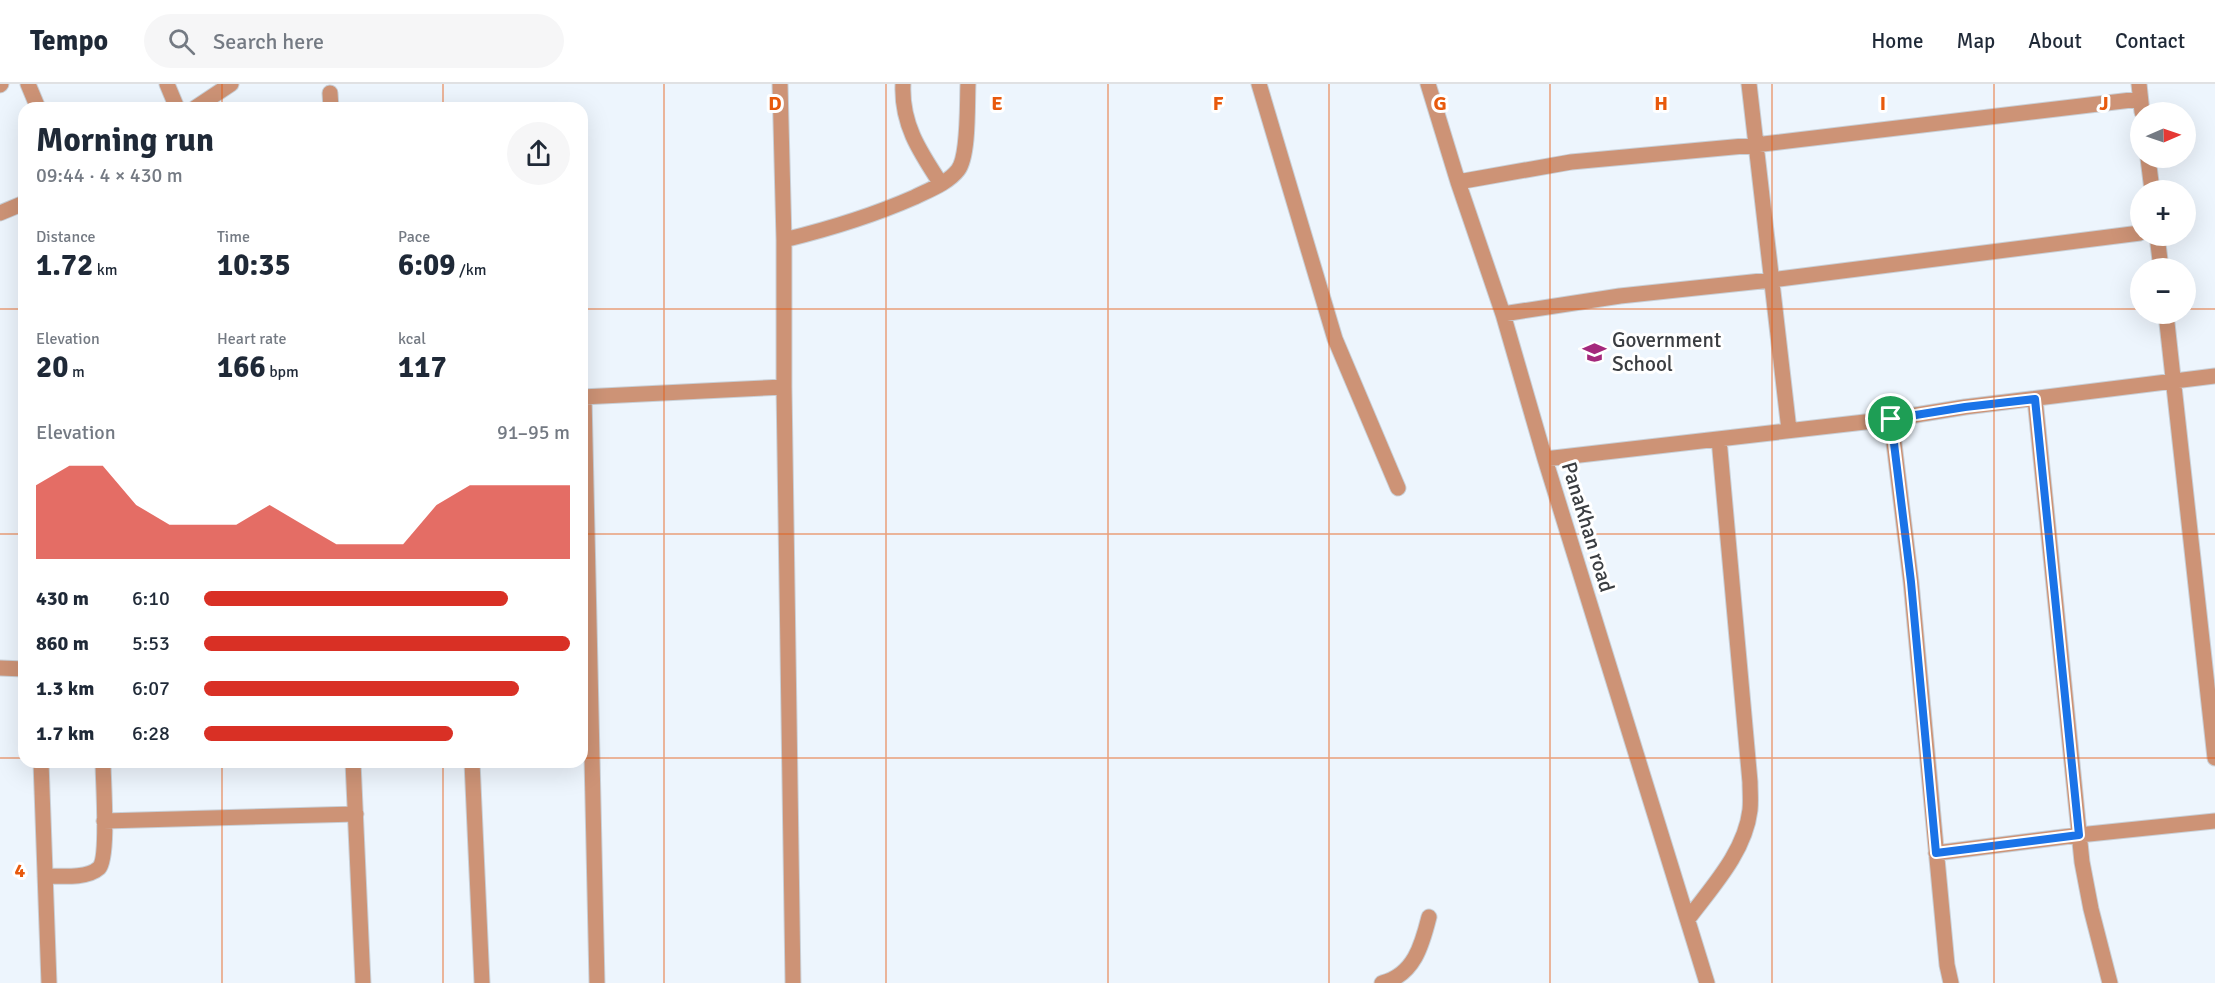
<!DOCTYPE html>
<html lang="en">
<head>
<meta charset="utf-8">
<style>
	body { margin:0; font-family:Signika,sans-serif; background:#f6f6f7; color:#1f2937; height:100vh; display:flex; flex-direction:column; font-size:22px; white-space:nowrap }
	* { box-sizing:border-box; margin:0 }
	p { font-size:20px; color:#747a83 }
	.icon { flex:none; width:33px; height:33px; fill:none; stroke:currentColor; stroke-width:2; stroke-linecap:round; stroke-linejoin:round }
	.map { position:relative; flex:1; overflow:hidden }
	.drawer { position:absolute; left:18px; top:18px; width:570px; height:666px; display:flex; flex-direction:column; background:#fff; border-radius:18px; box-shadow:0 6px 24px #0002 }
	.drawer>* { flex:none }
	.needle { width:39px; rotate:88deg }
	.buttons { position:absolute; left:2130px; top:18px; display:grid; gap:12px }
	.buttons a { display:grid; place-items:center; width:66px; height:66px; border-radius:50%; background:#fff; box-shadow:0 6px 24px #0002; font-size:30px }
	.pin { position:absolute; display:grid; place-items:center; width:51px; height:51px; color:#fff; margin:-26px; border:3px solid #fff; border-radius:50%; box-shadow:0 2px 6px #0007 }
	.round { display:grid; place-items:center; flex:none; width:63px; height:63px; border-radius:32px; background:#f6f6f7 }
	.overview { display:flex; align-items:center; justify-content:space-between; height:102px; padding:0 18px }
	h1 { font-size:33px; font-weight:700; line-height:45px }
	.figures { display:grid; grid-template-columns:repeat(3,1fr); gap:9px; height:102px; padding:6px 18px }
	.figures div { display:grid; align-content:center }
	.figures b { font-size:30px; font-weight:700 }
	.figures small { font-size:16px; font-weight:400 }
	.figures p { font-size:16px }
	.chart { height:168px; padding:12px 18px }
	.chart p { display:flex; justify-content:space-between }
	.chart svg { width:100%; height:108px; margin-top:6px; fill:#d93025; opacity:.7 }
	ul { padding:0 18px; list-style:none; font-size:20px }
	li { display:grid; grid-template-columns:96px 72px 1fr; align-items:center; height:45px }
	li i { height:15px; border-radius:8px; background:#d93025 }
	header { display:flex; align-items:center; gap:36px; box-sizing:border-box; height:84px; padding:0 30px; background:#fff; border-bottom:2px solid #e0e1e3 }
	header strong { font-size:28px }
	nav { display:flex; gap:33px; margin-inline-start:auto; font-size:21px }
	.search { width:420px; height:54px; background:#f6f6f7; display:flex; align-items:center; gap:15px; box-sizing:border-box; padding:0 21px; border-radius:33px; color:#747a83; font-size:22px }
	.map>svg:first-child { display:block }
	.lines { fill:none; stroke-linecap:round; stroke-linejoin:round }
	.minor-casing { stroke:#c9d0d7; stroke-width:17 }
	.minor { stroke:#cd9376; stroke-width:15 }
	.route-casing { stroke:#fff; stroke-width:12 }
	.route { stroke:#1a73e8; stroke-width:8 }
	.grid { fill:none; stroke:#e8590c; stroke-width:1.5; stroke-opacity:0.55 }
	.labels { text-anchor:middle; stroke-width:6; stroke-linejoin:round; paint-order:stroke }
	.poi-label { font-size:21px; fill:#3a3d41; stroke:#fff; text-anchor:start }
	.street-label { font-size:21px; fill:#3a3d41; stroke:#fff }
	.grid-label { font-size:20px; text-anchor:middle; font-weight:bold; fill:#e8590c; stroke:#fff; stroke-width:6; stroke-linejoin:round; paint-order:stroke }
</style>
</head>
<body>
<header>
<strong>Tempo</strong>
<div class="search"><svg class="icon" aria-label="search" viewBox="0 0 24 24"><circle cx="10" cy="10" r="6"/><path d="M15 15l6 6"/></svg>Search here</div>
<nav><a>Home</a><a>Map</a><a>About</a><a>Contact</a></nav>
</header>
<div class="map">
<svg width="2215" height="899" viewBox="0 0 2215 899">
	<rect width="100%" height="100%" fill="#edf5fd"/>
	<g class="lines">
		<defs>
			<path id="minor" d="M28,0L38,24
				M167,0L177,24
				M780,0L784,156V303L793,899
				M903,0C901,40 920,68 941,100
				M1259,0L1335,255L1398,404
				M1428,0L1458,98L1503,230L1545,375L1707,899
				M1749,0L1789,346
				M2139,0L2142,28
				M0,1L1,0
				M330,9L331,24
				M195,24L231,0
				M2148,74L2152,106
				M1458,98L1571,78L1755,61L2140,15
				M0,129L24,119
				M2157,152L2161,184
				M784,156C829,145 872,132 915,113C929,106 948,99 958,86C969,72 967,20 968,0
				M1503,230L1620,212L1771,196L2140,149
				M2166,230L2215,674
				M582,313L784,303
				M584,313L597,899
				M2035,315L2082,778L2091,825L2110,899
				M1891,335L1911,498L1947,881L1951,899
				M1545,375L1891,335L1965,323L2215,292
				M0,584L24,585
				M41,678L49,899
				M353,678L363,899
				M472,678L482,899
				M104,737L356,730
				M1936,769L2079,751L2215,737
				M45,792C60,792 87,795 99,784C109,773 103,696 103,678
				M1688,835C1712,803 1745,768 1750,726C1751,717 1750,707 1750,698L1719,355
				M1382,899C1414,891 1422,861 1429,833"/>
		</defs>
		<!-- minor casing -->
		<use href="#minor" class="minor-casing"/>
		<!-- minor -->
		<use href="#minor" class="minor"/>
	</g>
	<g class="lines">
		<defs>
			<path id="route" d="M2035,315L2079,751L1936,769L1911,498L1891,335L1965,323Z"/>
		</defs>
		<!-- route casing -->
		<use href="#route" class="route-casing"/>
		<!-- route -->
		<use href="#route" class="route"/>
	</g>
	<!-- grid -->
	<path class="grid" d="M222,0V24M443,0V24M664,0V899M886,0V899M1108,0V899M1329,0V899M1550,0V899M1772,0V899M1994,0V899M0,225H24M582,225H2140M2186,225H2215M0,450H24M582,450H2215M0,674H24M582,674H2215M222,678V899M443,678V899"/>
	<!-- icons -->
	<defs>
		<symbol id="school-bare" viewBox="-9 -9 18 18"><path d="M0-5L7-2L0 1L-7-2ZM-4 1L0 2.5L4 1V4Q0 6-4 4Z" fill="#a4287c" stroke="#fff" stroke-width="2.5" paint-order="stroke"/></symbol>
	</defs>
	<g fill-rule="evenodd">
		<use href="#school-bare" x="1578" y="252" width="33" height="33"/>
	</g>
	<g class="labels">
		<!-- poi labels -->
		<g class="poi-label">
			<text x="1612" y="263">Government<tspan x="1612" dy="24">School</tspan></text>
		</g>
		<!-- street labels -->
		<g class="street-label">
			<text transform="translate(1588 443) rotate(73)" y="7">PanaKhan road</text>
		</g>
	</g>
	<g class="grid-label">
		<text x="775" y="26">D</text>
		<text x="997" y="26">E</text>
		<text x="1218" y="26">F</text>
		<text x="1440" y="26">G</text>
		<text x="1661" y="26">H</text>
		<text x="1883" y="26">I</text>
		<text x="2104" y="26">J</text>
		<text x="20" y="793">4</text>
	</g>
</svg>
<div class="buttons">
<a><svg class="needle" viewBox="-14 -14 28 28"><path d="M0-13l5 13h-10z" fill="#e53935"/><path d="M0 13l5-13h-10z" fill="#747a83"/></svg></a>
<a>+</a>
<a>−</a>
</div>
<div class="pin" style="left:1891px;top:335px;background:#1e9e55"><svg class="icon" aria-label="arrive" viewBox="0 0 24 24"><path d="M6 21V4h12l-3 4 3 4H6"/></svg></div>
<section class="drawer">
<div class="overview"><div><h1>Morning run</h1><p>09:44 · 4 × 430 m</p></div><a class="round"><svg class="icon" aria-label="share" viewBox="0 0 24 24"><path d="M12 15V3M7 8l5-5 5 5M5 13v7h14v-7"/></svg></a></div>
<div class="figures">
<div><p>Distance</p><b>1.72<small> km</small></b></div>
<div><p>Time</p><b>10:35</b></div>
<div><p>Pace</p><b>6:09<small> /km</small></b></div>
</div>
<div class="figures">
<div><p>Elevation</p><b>20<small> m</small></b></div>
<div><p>Heart rate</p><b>166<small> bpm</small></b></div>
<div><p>kcal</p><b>117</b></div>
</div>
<div class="chart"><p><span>Elevation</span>91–95 m</p>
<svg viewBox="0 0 160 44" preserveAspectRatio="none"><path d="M0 44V14L10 6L20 6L30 22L40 30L50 30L60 30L70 22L80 30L90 38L100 38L110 38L120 22L130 14L140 14L150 14L160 14V44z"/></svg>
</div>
<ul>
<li><b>430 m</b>6:10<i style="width:83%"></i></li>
<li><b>860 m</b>5:53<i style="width:100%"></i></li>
<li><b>1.3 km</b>6:07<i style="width:86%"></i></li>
<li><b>1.7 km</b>6:28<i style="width:68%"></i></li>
</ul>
</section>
</div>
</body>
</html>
